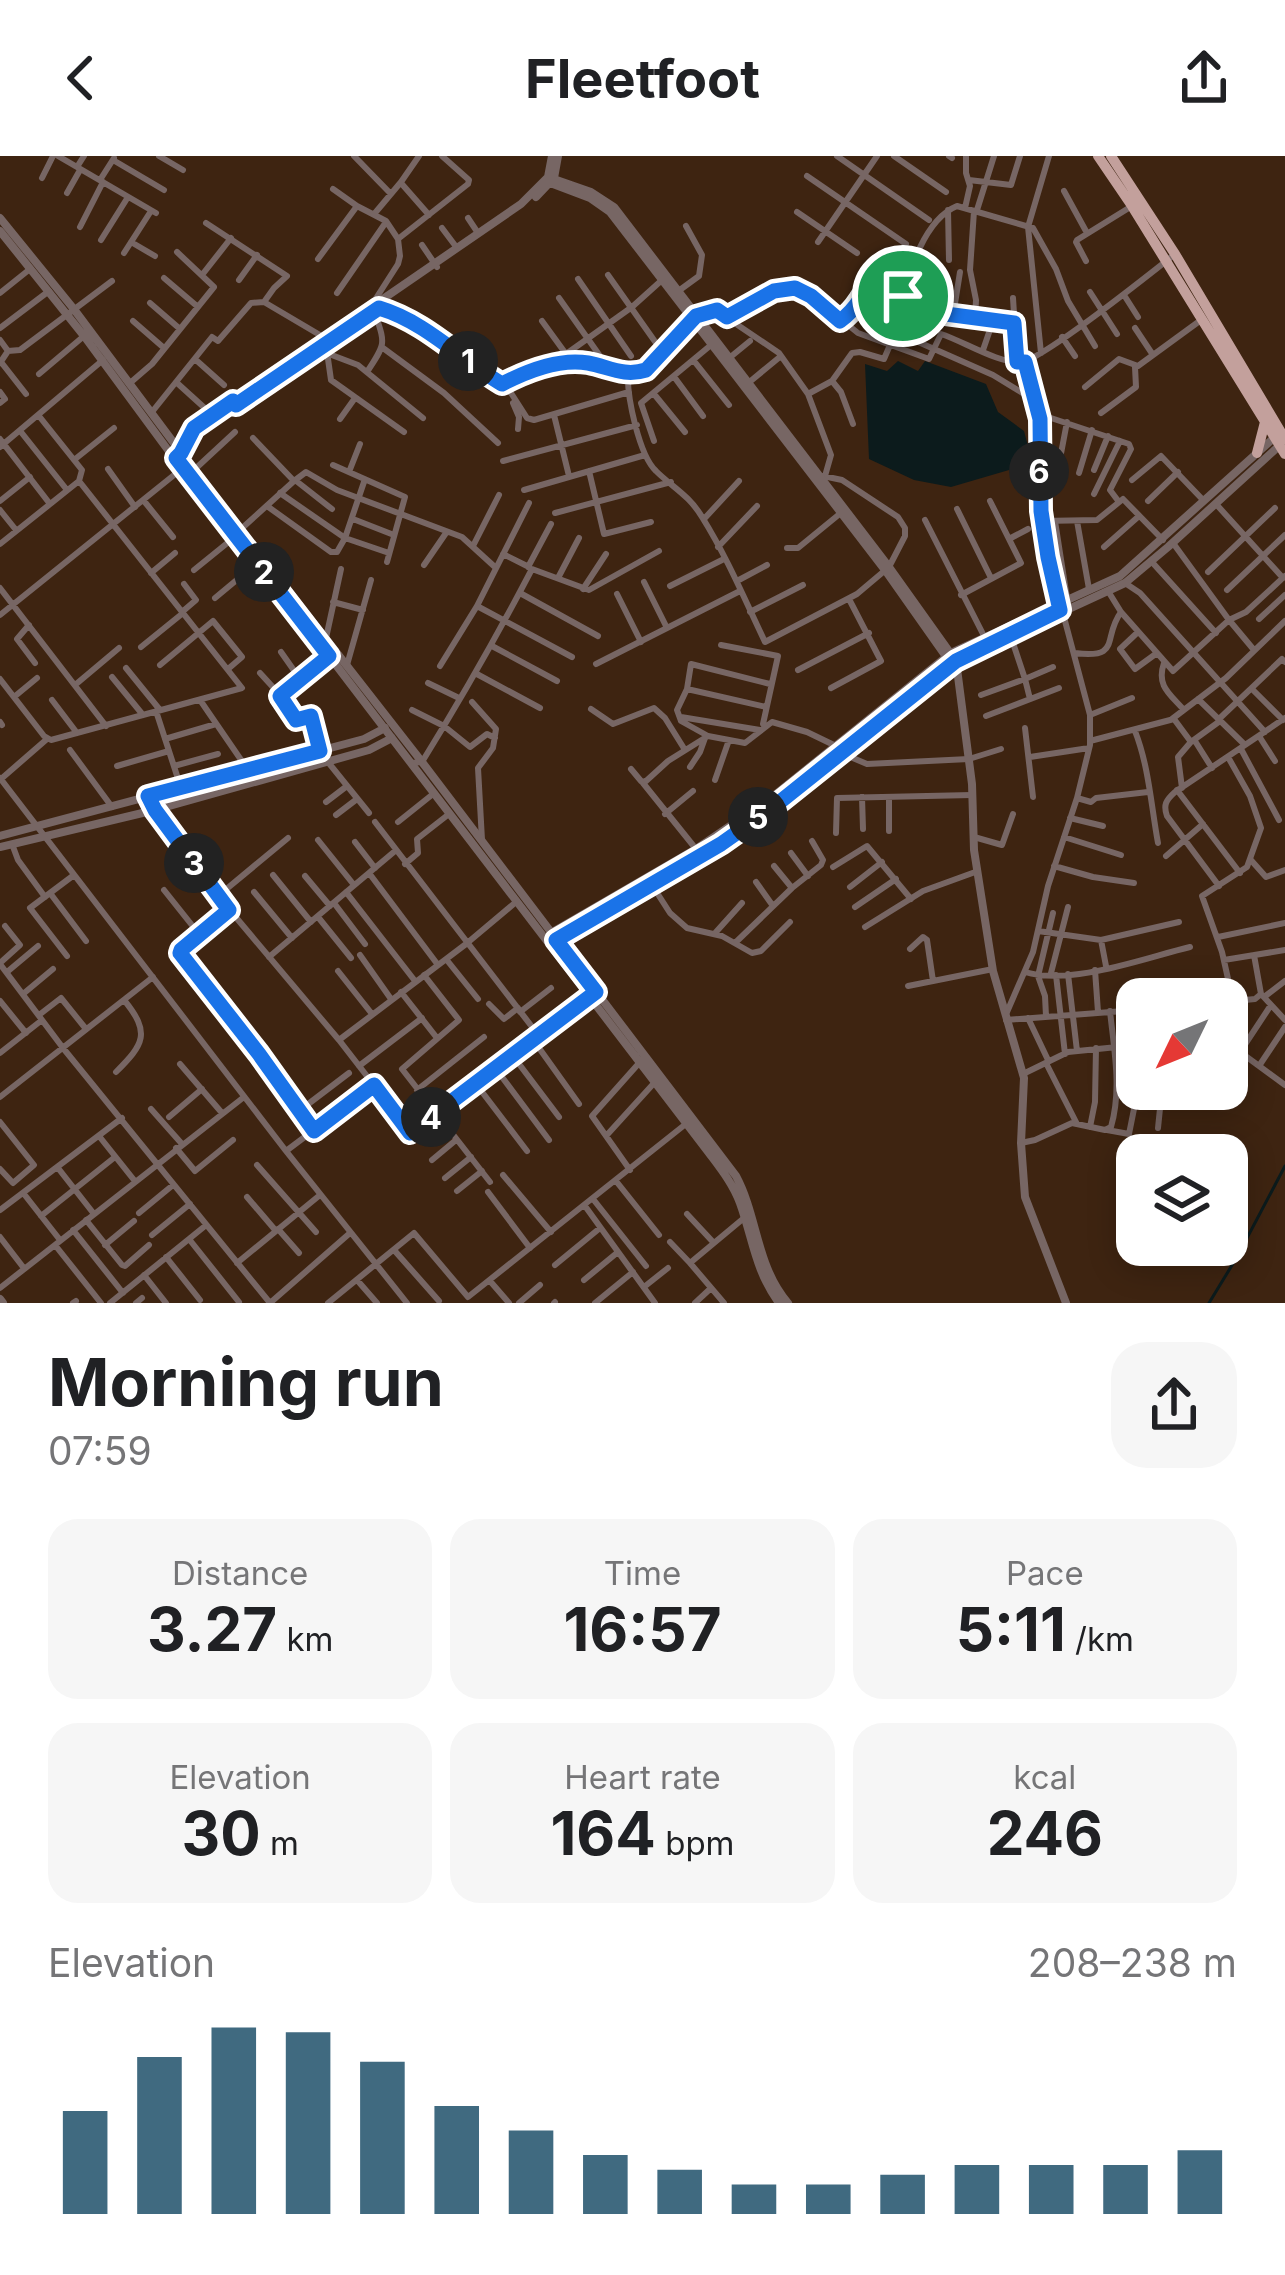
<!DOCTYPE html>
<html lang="en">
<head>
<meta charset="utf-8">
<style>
	body { margin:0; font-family:Inter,sans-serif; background:#f6f6f6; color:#202124; height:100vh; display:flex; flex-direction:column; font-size:45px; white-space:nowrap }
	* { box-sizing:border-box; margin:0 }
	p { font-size:39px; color:#757577 }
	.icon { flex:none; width:66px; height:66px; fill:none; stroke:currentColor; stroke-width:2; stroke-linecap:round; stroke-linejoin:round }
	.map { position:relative; height:1147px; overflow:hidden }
	.sheet { display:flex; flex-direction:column; background:#fff; flex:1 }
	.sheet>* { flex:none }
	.needle { width:78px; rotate:227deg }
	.fabs { position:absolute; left:1116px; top:822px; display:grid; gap:24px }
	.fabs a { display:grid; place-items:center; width:132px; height:132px; border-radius:24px; background:#fff; box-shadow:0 6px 30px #0003; font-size:60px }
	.pin { position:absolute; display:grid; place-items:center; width:102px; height:102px; color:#fff; margin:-51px; border:6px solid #fff; border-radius:50%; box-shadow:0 3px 12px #0007 }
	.km { position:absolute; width:60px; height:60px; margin:-30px; border-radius:50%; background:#222; color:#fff; font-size:33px; line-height:60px; text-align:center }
	.round { display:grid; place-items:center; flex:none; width:126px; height:126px; border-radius:36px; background:#f6f6f6 }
	.head { display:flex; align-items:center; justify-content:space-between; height:204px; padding:0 48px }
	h1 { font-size:66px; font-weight:700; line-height:90px }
	.metrics { display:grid; grid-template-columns:repeat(3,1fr); gap:18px; height:204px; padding:12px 48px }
	.metrics div { display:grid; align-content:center; border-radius:30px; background:#f6f6f6; text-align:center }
	.metrics b { font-size:60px; font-weight:700 }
	.metrics small { font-size:33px; font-weight:400 }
	.metrics p { font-size:33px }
	.chart { height:336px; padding:24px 48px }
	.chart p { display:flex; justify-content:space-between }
	.chart svg { width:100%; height:216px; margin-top:12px; stroke:#406a80; stroke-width:6 }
	header { display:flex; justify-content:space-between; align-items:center; height:156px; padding:0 48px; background:#fff; font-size:54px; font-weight:700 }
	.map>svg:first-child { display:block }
	.water { fill:#0c1b1c }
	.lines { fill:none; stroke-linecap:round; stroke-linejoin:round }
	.stream { stroke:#0c1b1c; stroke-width:3 }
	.minor { stroke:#776664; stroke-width:6 }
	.tertiary { stroke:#776664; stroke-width:8 }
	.primary { stroke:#c3a09c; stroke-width:10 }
	.route-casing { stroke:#fff; stroke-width:24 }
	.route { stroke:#1a73e8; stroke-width:15 }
</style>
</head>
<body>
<header><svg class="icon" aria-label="back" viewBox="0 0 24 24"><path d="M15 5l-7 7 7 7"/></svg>Fleetfoot<svg class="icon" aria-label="share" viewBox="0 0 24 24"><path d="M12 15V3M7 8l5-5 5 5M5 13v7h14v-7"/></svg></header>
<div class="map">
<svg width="1285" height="1147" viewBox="0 0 1285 1147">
	<rect width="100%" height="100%" fill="#3e2411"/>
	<!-- water -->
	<path class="water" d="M898,205L918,215L925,205L986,228L998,256L1024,275L1029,294L1030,326L1009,314L951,331L914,324L869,303L865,208L887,215Z"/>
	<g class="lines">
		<!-- stream -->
		<path class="stream" d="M1209,1147L1237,1101L1285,1010"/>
		<!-- minor -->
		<path class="minor" d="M58,0L156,57
			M159,0L183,14
			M354,0L391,38
			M837,0L929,64
			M894,0L946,36
			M949,0L952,2
			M113,4L164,34
			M77,11L84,0
			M807,20L906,88
			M42,22L53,0
			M100,24L114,2
			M969,24L1011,29L1020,0
			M401,27L429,59
			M333,33L357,50L386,65L398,83L400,100L398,108L373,147
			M1064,35L1087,77
			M67,37L80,14
			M965,52L970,30L966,17V0
			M948,54L949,104
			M977,54L994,0
			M974,55L970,114L976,144L975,163
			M797,56L857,97
			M375,57L401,26L419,0
			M468,62L478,77
			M206,67L287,120L274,132L264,146L325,182L331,224L404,276
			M80,71L103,26
			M442,72L457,92
			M398,83L468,28L469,24L442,0
			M101,84L128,41
			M131,86L155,100
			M818,86L877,0
			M422,89L437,111
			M124,97L151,55
			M318,103L357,50
			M1086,105L1076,86L1077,84L1132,50
			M913,112L932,117L926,156
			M202,119L231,82
			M608,119L656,187
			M164,122L198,151
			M578,123L631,200
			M239,124L257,99
			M677,136L699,120L702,99L686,70
			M1090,136L1117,178
			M0,137L30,113
			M337,137L386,66
			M1124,139L1138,161
			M559,142L600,200
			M1013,142L1017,205
			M150,147L180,173
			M379,152L422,172L502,228C527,215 559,202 588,208C609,212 625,221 646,214L696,160L717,155L779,197L808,238L831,299L825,320
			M953,160L960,116
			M727,161L774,135L795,132L811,139L858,177L929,203L941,178C963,185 999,208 1021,206C1042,204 1151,117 1175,98
			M133,165L164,192
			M542,165L566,198L632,151L662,124
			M840,165L851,156L869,133L903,141
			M1014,167C987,165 923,161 902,148C908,116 925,63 957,50L1033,72L1056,113L1068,145L1095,190
			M882,170L993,219L1034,244
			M0,172L49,135
			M1135,172L1153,199
			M1062,181L1075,200
			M0,184L8,195
			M383,192L444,237L498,287
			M983,194L993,165
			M1041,197L1028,71L1049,0
			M329,198L358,209L423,262
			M728,203L750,185
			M196,204L224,229
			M694,205L729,249
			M1,206L26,238
			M0,207L8,195L20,194L112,125
			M367,216C387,186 385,188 374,154
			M39,218L84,180
			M628,218C627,241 639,299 656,315C672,331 689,339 702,361C727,401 745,444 765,486L857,438L889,411L905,380V372L898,361L842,324L823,320
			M675,222L703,260
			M832,225L841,236L853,268
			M176,226L208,255
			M130,227L152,208L214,131L177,96
			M502,228L511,237L527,262L534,264L629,236
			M747,228L781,200
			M1085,231L1119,203L1138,210L1201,164
			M0,236L5,243L0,247
			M654,238L685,276
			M808,238L832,225L852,197L860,196L884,203L890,189
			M513,247L519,261L518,273
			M152,256L212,181L218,185L251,147L264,146
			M1101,257L1136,231L1135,211
			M1039,258L1129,288L1131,293L1110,334L1119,346
			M554,259L569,320
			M39,260L82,314L79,325
			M340,263L355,242
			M21,276L67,334
			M0,283L50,348
			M654,285L641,247L711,189
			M0,291L103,204
			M74,304L114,272
			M503,305L637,269
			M1059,308L1067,266
			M333,309L405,341L387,406
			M108,313L135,351
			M194,314L235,276
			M1094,314L1108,280
			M589,315L604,378L651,366
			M349,316L360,288
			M1079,317L1092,274
			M295,324L332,353
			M1132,324L1161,300L1204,345
			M294,325L306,316L337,334L462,381L496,412
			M524,334L645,299
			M280,337L345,382L389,397
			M1094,338L1120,285
			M0,345L30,321
			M144,345L173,381
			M1148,345L1178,316
			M1216,348L1283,422
			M267,350L331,396H337L345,382L365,323
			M957,353L991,422
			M0,354L16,374
			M555,357L671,326
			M353,363L394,379
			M704,363L739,325
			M925,364L984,480
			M1042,365L1097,364L1123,343L1163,384
			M1055,365L1067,442
			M1077,365L1089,433
			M240,374L294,325L253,282
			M1009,383L1028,373
			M1173,387L1229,464L1254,494
			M0,388L79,325L242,532L51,584L44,580L0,523
			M473,390L499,339
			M718,391L757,350
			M1104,391L1139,360
			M787,392H798L842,356
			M503,398L529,411
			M1151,405L1216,477
			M424,409L446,377
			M528,411L551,368
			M194,414L236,380
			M1208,416L1275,352
			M151,417L175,397
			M558,422L579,382
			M737,425L767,409
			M644,426L667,472
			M1125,427L1140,437L1265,576
			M670,430L724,403
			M0,432L106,570
			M583,433L606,398
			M1227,434L1285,379
			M1108,435L1121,456L1173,515L1229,464L1246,456L1285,420
			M520,437L598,480
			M617,438L641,486
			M961,439L1021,407L990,345
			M215,442L257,407
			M333,446L363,454
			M477,450L572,501
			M182,456L196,444L184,428
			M750,456L803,429
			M0,459L184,311
			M1259,463L1285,439
			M29,469L17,483L35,507
			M1138,476L1120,493L1135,513L1157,497
			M1010,478L1025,523L1053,511
			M326,482L341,413
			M721,489L778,500L763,568
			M492,490L557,525
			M141,491L183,457
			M281,496L300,523
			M1075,497C1122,503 1102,482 1121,456
			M1164,507C1156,530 1170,538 1184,554
			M596,508L740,435
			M160,509L213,465L242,501L228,513
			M347,509L371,424
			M440,510L477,450L529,347
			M126,512L160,554
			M798,514L869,477
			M260,517L281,540
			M475,517L540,552
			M112,521L143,559
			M428,527L459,542
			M75,529L119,492
			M831,532L881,505L849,443
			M687,533L691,508L770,528
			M1252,533L1283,564
			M981,539L1025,523L1030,543
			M14,541L37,522
			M1198,543L1245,589L1285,562
			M52,544L77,577
			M200,544L248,614
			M472,546L496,573L493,592L478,612L482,684
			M591,553L613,568L654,552L665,562L685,594
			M412,554L444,570L470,591L487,578L495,582
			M156,555L181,632
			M1090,559L1132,542
			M986,560L1059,532
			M681,561L760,574
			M1172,563L1226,522L1285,465
			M1219,563L1282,503L1285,506
			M0,566L2,569
			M1025,572L1033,641
			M1135,575C1149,611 1151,649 1158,687
			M708,580L681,565L677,554L687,533L766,551
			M1259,580L1275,605
			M165,583L216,568
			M1090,585L1174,563L1191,586L1220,565
			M1195,585L1212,612
			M1241,593L1279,664
			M70,594L112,651
			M320,595L311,561L295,564L281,540L329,499
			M841,597L867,608L969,603L1001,593
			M1030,601L1089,592
			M328,606L369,657
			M411,607L422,606C461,543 498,478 532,413L589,434L659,395
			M117,610L169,595
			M174,610L218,598
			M690,611L700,596L705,582
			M631,613L641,625L645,626L668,605L708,580L745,587L772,566L807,576L836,590
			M0,622L286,995L407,1147
			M1,623L47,583
			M715,624L729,584
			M643,627L696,693
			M1182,632L1178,601L1190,587
			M1177,634L1240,717
			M148,640L155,654L218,740L339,884L411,977L593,838
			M862,641L863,673
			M1077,642L1091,646L1096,642L1148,636
			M326,646L347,630
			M665,658L693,635
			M336,659L357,643
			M1070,662L1103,670
			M375,666L539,880
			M398,666L433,638
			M889,675V641
			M836,677L837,642L972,639
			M974,681L1002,689L1013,658
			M1064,681L1121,699
			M318,684L354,729
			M355,686L375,712
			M12,688L18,704L45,741
			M791,697L808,720
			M1166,700L1203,668
			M1250,703L1266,721L1285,714
			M405,708L418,697L417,683L449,658
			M774,710L792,732
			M1054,710L1093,721L1134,727
			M833,711L867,690L911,743
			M369,717L438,809
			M273,719L311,766
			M305,720L330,750
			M756,726L773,750
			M652,729L670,757L687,772L722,780L752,797L761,795L790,766
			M1219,730L1167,660C1163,649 1166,644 1175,636L1245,589
			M850,731L882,706
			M164,734L199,778
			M254,736L292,782
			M346,736L415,825
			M50,737L86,785
			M218,740L288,682
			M334,747L365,788
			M855,751L896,723
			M229,754L181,794L180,797L259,898L314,975
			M318,761L351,802
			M865,771L923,735L978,715
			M1038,775L1101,784L1179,766
			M716,776L742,747
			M1218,781L1285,767
			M1101,784L1106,810
			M735,787L792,732L821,709L823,704L812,685
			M910,793L923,781L927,784L933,825
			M360,799L391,843
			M67,800L30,752L74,719
			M269,801L395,695
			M446,803L478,843
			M1224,804L1285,794
			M0,807L20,789L5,770
			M0,808L63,892L270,1147L350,1077
			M1095,814L1098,856
			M338,815L372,858
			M7,816L38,790
			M1025,816C1071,830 1144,802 1190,791
			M1051,817L1068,751
			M1068,818L1077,895
			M424,819L459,864L402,913L490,1026
			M1056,819L1065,898
			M908,830L993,813
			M401,836L437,882
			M23,838L53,813
			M1261,838L1285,864
			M1264,841L1285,825
			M0,845L26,877
			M1227,845H1233L1222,796L1202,740L1247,711L1261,672L1250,640L1228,601
			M1235,845L1255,843L1261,838L1254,799
			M489,848L504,863L518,852
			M520,856L551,832
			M1007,856L1033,796L1048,730L1077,642L1090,589V559L1048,401L1041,355L1040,263L1025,206
			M39,859L61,842L86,873
			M1046,860L1045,840L1038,820L1053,757
			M1028,862L1048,904
			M1006,864L1137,854
			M339,884L466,788L516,746
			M534,885L579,948
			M1227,891L1240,896L1285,929
			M1240,896L1271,849
			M0,897L42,864
			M513,900L559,961
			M1046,907L1077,968
			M180,908L222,957
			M359,910L422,862
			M1259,910L1285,871
			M496,913L549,984
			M116,916C144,888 151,877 124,844
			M1023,918L1068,896L1137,889
			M476,928L527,995
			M417,934L484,881
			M1117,935L1161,938
			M0,941L153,821
			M151,953L182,988
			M299,955L349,917
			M169,961L202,933
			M0,966L34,1009L13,1027L0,1013
			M1090,971L1095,946L1096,892
			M1158,972L1162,933
			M1107,974L1129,978L1138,933
			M99,980L134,1024
			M606,980L655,926
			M1021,987L1035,984L1072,967L1105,974L1111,971C1122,933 1114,894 1110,855
			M176,992L195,1015L233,984
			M286,995L374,929
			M432,1004L456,984
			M257,1009L316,1076
			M58,1012L94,1058
			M630,1014L592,960L640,906
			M503,1019L551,1076
			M445,1022L471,1001
			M616,1025L659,1079
			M457,1035L482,1015
			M488,1036L530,1092
			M24,1038L60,1084
			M247,1041L276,1075
			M593,1043L646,1110
			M585,1050L655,1147
			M0,1054L122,962
			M139,1057L173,1029
			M687,1058L713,1086
			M41,1060L115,1001
			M86,1064L122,1109L125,1110L149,1089
			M278,1073L299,1097
			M73,1074L123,1137
			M152,1079L190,1048
			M0,1081L23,1111
			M189,1083L239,1146
			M670,1086L690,1107
			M55,1089L101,1147
			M105,1089L134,1065
			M394,1094L439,1145
			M166,1101L200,1144
			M237,1107L320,1039
			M555,1109L600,1072
			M144,1119L166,1147
			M357,1124L377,1147
			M584,1124L618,1096
			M490,1125L509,1147
			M644,1131L668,1112
			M0,1132L244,941
			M73,1147L76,1145
			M110,1147L205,1070
			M136,1147L142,1142
			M328,1147L414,1077L468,1141L687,967
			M519,1147L540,1129
			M554,1147L555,1146
			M595,1147L633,1116
			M695,1147L710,1133
			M724,1147L690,1107L744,1062"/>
		<!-- tertiary -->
		<path class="tertiary" d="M548,21L591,36L614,51L889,411L956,505L972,628L974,694L993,815L1024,922L1021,987L1025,1041L1066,1147
			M545,25L590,42L610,56L885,414L947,502
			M536,41L554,22L558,0
			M0,62L73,152L194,314L422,606L736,1020C758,1061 756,1110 788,1147
			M0,75L84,180L182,313L323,492L709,997C721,1013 733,1028 740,1047C753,1083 755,1114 779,1147
			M350,172L382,150
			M181,297L194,273L521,48L548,21L552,0
			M0,680L364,583L385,572
			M0,691L155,654L369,594L392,582
			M551,777L696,693L771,642L951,497L1120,420L1276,280
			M553,785L721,688L776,649L956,505L1125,427L1168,391L1279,290
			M0,1143L3,1147"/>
		<!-- primary -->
		<path class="primary" d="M1098,0L1132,50L1285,298
			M1111,0L1175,98L1285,283
			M1257,297L1265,266"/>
	</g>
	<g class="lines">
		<defs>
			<path id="route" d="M795,132L811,140L840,165C873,141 851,124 903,140L902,148L908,153L1014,167L1017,206H1025L1040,263L1041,355L1048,401L1060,454L956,505L776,649L721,688L556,784L596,836L410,977L374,929L314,975L259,898L180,797L181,794L229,754L155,654L148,640L320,595L311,560L296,564L280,540L329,500L176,302L181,297L194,272L233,245L236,249L379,152C426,166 460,203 502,228C527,215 559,202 588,207C609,211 624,221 646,214L696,160L717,154L727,161L774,135Z"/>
		</defs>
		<!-- route casing -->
		<use href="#route" class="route-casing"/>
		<!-- route -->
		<use href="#route" class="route"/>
	</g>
</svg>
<div class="fabs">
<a><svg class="needle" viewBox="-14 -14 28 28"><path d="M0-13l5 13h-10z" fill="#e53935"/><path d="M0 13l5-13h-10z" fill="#757577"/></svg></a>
<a><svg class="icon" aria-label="layers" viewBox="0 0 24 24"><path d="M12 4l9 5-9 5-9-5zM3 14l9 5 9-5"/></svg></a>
</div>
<div class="pin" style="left:903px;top:140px;background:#1e9e55"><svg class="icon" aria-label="arrive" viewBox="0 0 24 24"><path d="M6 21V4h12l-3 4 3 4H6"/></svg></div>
<b class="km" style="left:468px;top:205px">1</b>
<b class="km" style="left:264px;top:416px">2</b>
<b class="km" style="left:194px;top:707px">3</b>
<b class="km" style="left:431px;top:961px">4</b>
<b class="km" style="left:758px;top:661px">5</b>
<b class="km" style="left:1039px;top:315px">6</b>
</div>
<section class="sheet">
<div class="head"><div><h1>Morning run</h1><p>07:59</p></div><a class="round"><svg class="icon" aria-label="share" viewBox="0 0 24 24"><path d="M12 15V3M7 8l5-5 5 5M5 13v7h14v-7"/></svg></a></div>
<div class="metrics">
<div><p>Distance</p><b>3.27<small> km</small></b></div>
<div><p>Time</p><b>16:57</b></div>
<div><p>Pace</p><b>5:11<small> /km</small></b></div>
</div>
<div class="metrics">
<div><p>Elevation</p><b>30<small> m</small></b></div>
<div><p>Heart rate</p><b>164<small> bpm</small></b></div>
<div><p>kcal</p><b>246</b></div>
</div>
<div class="chart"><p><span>Elevation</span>208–238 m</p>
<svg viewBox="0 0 160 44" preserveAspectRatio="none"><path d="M5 44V23M15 44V12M25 44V6M35 44V7M45 44V13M55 44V22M65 44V27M75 44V32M85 44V35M95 44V38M105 44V38M115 44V36M125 44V34M135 44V34M145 44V34M155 44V31"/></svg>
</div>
</section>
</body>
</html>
